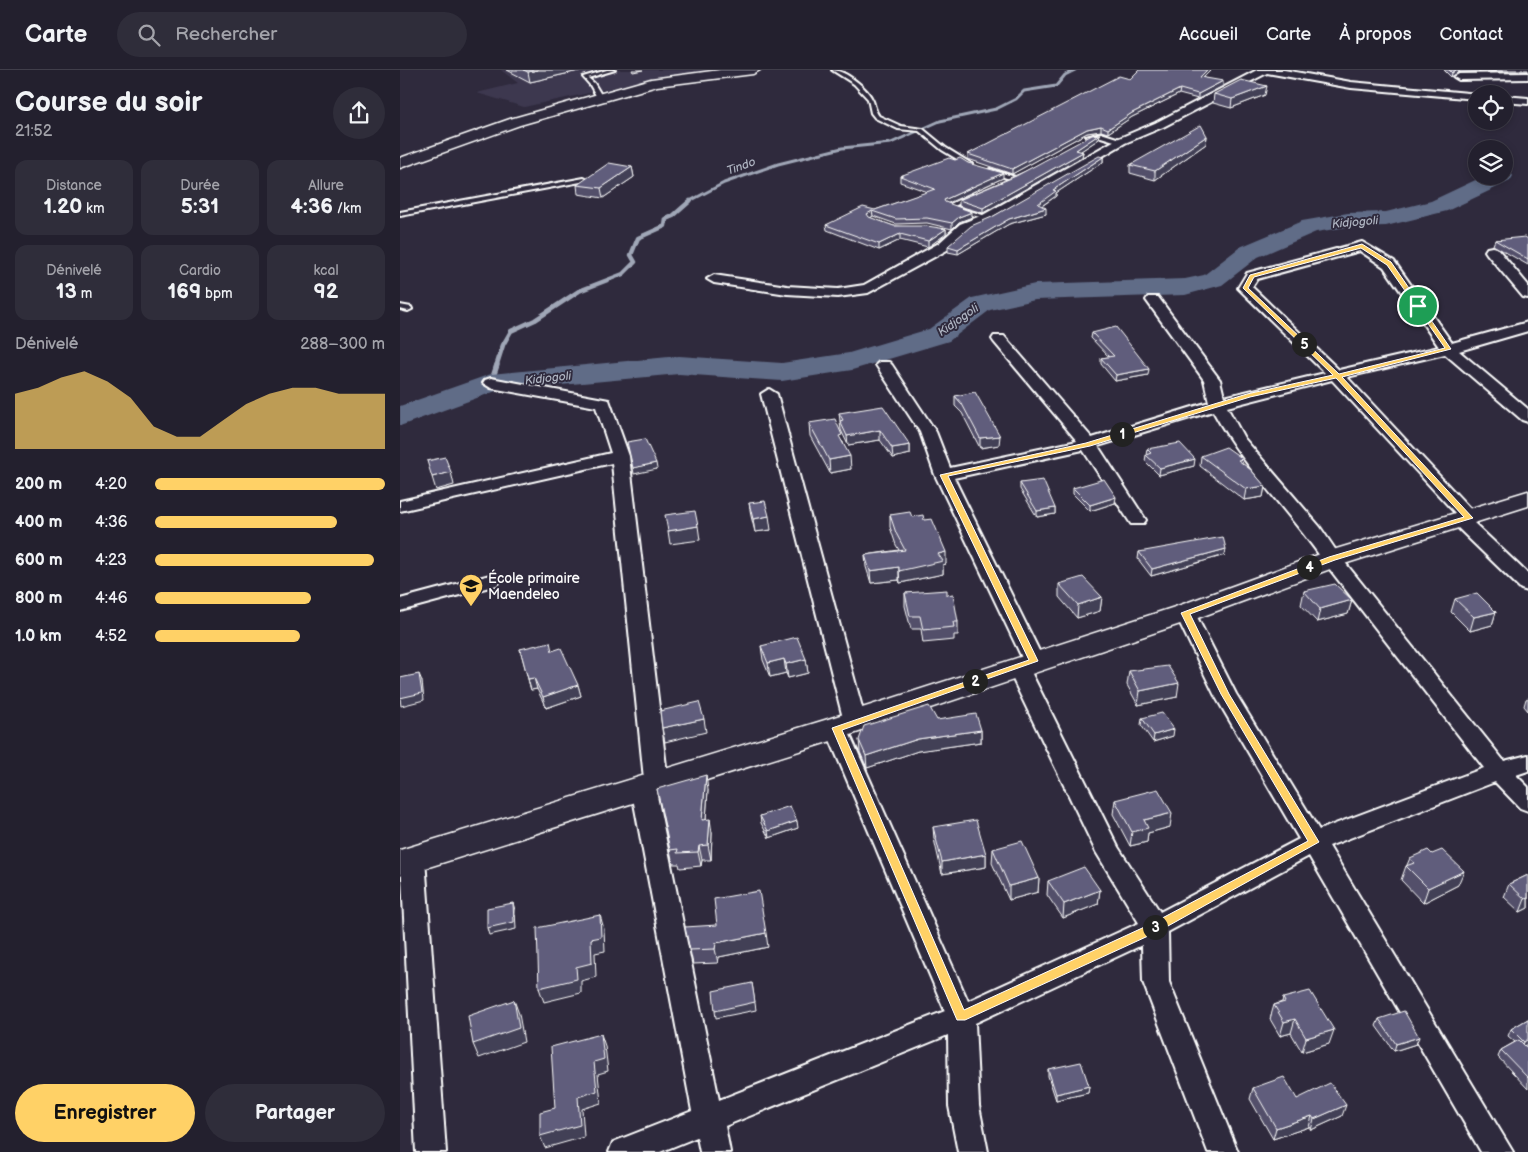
<!DOCTYPE html>
<html lang="fr">
<head>
<meta charset="utf-8">
<style>
	body { margin:0; font-family:"Balsamiq Sans",sans-serif; background:#2f2d3a; color:#f1f3f6; height:100vh; display:flex; flex-direction:column; font-size:19px; white-space:nowrap }
	* { box-sizing:border-box; margin:0 }
	p { font-size:16px; color:#a3a3aa }
	.icon { flex:none; width:28px; height:28px; fill:none; stroke:currentColor; stroke-width:2; stroke-linecap:round; stroke-linejoin:round }
	.map { position:relative; flex:1; overflow:hidden }
	.details { display:flex; flex-direction:column; background:#23202e; width:400px }
	.details>* { flex:none }
	.controls { position:absolute; left:1068px; top:15px; display:grid; gap:10px }
	.controls a { display:grid; place-items:center; width:45px; height:45px; border-radius:50%; background:#23202e; box-shadow:0 2px 8px #0003,0 0 0 1px #403e4a; font-size:25px }
	.pin { position:absolute; display:grid; place-items:center; width:42px; height:42px; color:#fff; margin:-21px; border:2px solid #fff; border-radius:50%; box-shadow:0 1px 5px #0007 }
	.km { position:absolute; width:25px; height:25px; margin:-12px; border-radius:50%; background:#222; color:#fff; font-size:14px; line-height:25px; text-align:center }
	.round { display:grid; place-items:center; flex:none; width:52px; height:52px; border-radius:26px; background:#2f2d3a }
	.head { display:flex; align-items:center; justify-content:space-between; height:85px; padding:0 15px }
	h1 { font-size:28px; font-weight:700; line-height:38px }
	.metrics { display:grid; grid-template-columns:repeat(3,1fr); gap:8px; height:85px; padding:5px 15px }
	.metrics div { display:grid; align-content:center; border-radius:12px; background:#2f2d3a; text-align:center }
	.metrics b { font-size:21px; font-weight:700 }
	.metrics small { font-size:14px; font-weight:400 }
	.metrics p { font-size:14px }
	.chart { height:140px; padding:10px 15px }
	.chart p { display:flex; justify-content:space-between }
	.chart svg { width:100%; height:90px; margin-top:5px; fill:#ffd166; opacity:.7 }
	.button { display:flex; gap:10px; margin-top:auto; padding:10px 15px }
	.button a { flex:1; height:58px; border-radius:30px; background:#ffd166; color:#111; font-size:20px; font-weight:700; line-height:58px; text-align:center }
	.button a+a { background:#2f2d3a; color:#f1f3f6 }
	ul { padding:0 15px; list-style:none; font-size:16px }
	li { display:grid; grid-template-columns:80px 60px 1fr; align-items:center; height:38px }
	li i { height:12px; border-radius:6px; background:#ffd166 }
	header { display:flex; align-items:center; gap:30px; box-sizing:border-box; height:70px; padding:0 25px; background:#23202e; border-bottom:1px solid #403e4a }
	header strong { font-size:24px }
	nav { display:flex; gap:28px; margin-inline-start:auto; font-size:18px }
	.search { width:350px; height:45px; background:#2f2d3a; display:flex; align-items:center; gap:12px; box-sizing:border-box; padding:0 18px; border-radius:28px; color:#a3a3aa; font-size:19px }
	main { display:flex; flex:1; min-height:0 }
	.map>svg:first-child { display:block }
	.built { fill:#3e3950 }
	.lines { fill:none; stroke-linecap:round; stroke-linejoin:round }
	.stream-far2 { stroke:#a0a7b7; stroke-width:3 }
	.stream-far1 { stroke:#a0a7b7; stroke-width:4.5 }
	.stream { stroke:#a0a7b7; stroke-width:5.5 }
	.river { fill:#606c87; fill-rule:evenodd }
	.lane-casing { stroke:#fff; stroke-width:4 }
	.street-casing { stroke:#fff; stroke-width:4 }
	.secondary-casing { stroke:#fff; stroke-width:3 }
	.lane { fill:#2f2a3d; fill-rule:evenodd }
	.street { fill:#2f2a3d; fill-rule:evenodd }
	.secondary { fill:#2f2a3d; fill-rule:evenodd }
	.wall { fill:#53506a; stroke:#fff }
	.shaded-wall { fill:#434156; stroke:#fff }
	.building { fill:#605d7b; stroke:#fff }
	.route { fill:#ffd166; stroke:#fff; fill-rule:evenodd }
	.labels { text-anchor:middle; stroke-width:4; stroke-linejoin:round; paint-order:stroke }
	.far-water-label { font-size:12px; font-style:italic; fill:#b0b6c3; stroke:#2f2a3d }
	.poi-label { font-size:14px; fill:#fff; stroke:#2f2a3d; text-anchor:start }
</style>
</head>
<body>
<header>
<strong>Carte</strong>
<div class="search"><svg class="icon" aria-label="search" viewBox="0 0 24 24"><circle cx="10" cy="10" r="6"/><path d="M15 15l6 6"/></svg>Rechercher</div>
<nav><a>Accueil</a><a>Carte</a><a>À propos</a><a>Contact</a></nav>
</header>
<main>
<section class="details">
<div class="head"><div><h1>Course du soir</h1><p>21:52</p></div><a class="round"><svg class="icon" aria-label="share" viewBox="0 0 24 24"><path d="M12 15V3M7 8l5-5 5 5M5 13v7h14v-7"/></svg></a></div>
<div class="metrics">
<div><p>Distance</p><b>1.20<small> km</small></b></div>
<div><p>Durée</p><b>5:31</b></div>
<div><p>Allure</p><b>4:36<small> /km</small></b></div>
</div>
<div class="metrics">
<div><p>Dénivelé</p><b>13<small> m</small></b></div>
<div><p>Cardio</p><b>169<small> bpm</small></b></div>
<div><p>kcal</p><b>92</b></div>
</div>
<div class="chart"><p><span>Dénivelé</span>288–300 m</p>
<svg viewBox="0 0 160 44" preserveAspectRatio="none"><path d="M0 44V17L10 14L20 9L30 6L40 11L50 19L60 33L70 38L80 38L90 30L100 22L110 17L120 14L130 14L140 17L150 17L160 17V44z"/></svg>
</div>
<ul>
<li><b>200 m</b>4:20<i style="width:100%"></i></li>
<li><b>400 m</b>4:36<i style="width:79%"></i></li>
<li><b>600 m</b>4:23<i style="width:95%"></i></li>
<li><b>800 m</b>4:46<i style="width:68%"></i></li>
<li><b>1.0 km</b>4:52<i style="width:63%"></i></li>
</ul>
<div class="button"><a>Enregistrer</a><a>Partager</a></div>
</section>
<div class="map">
<svg width="1128" height="1082" viewBox="0 0 1128 1082">
	<rect width="100%" height="100%" fill="#2f2a3d"/>
	<filter id="ink" filterUnits="userSpaceOnUse"><feTurbulence type="fractalNoise" baseFrequency=".02" numOctaves="2"/><feDisplacementMap in="SourceGraphic" scale="10" xChannelSelector="R" yChannelSelector="G"/><feConvolveMatrix kernelMatrix="1 2 1 2 8 2 1 2 1" color-interpolation-filters="sRGB"/></filter>
	<g filter="url(#ink)">
		<!-- built -->
		<path class="built" d="M101,0H371L310,6L277,4L124,37L77,23L118,13Z"/>
		<g class="lines">
			<!-- stream-far2 -->
			<path class="stream-far2" d="M288,132L324,113L378,94L442,78L491,73L540,51L596,39L616,29L624,21L656,16L665,5L675,0"/>
			<!-- stream-far1 -->
			<path class="stream-far1" d="M96,297L103,275L111,261L135,250L179,221L223,204L235,192L231,185L238,168L265,156L266,149L273,146L290,131"/>
			<!-- stream -->
			<path class="stream" d="M91,313L97,295"/>
			<!-- river -->
			<path class="river" d="M1104,100L1110,101L1113,106L1110,111L1047,141L986,156L948,157L916,162L858,187L822,215L785,225L635,230L590,240L549,271L452,300L382,311L279,304L96,321L0,356V336L91,304L279,286L382,293L449,283L529,259L572,228L635,214L785,209L804,205L840,177L902,151L948,143L986,142L1031,131L1084,106H1104Z"/>
			<defs>
				<path id="lane" d="M207,0H215L188,8L194,13L203,28L198,29L190,15L183,7Z
					M432,0C445,0 468,18 473,31C475,36 475,41 479,46L501,56L523,59L546,78L572,94L567,95L542,80L519,61L498,59L475,48L471,43L468,29L454,14Z
					M701,63L723,70L724,71L721,73L701,67L689,69L686,67Z
					M590,99L615,107L616,108L613,110L588,102V100Z
					M184,108L186,109V111L0,146V142Z
					M571,124L573,125V127L554,136L589,147V149L563,143L546,136Z
					M0,235L11,237L12,239L8,241L0,239Z"/>
				<path id="street" d="M857,0H884L951,12L1079,24H1076V29L951,18L867,3L763,57L725,73L591,151L570,160L549,179L468,223L438,227L387,224L314,213L307,209L314,205L387,216L438,219L464,215L539,173L560,154L583,145L717,69L755,53Z
					M1128,3V9L1059,10L1054,7L1059,4Z
					M1104,26L1128,28V34L1104,32Z
					M962,172L994,191L1052,273L1128,252V261L1059,281L1128,339V352L1122,350L1045,284L947,307L1075,444L1078,448L1073,452L1128,504V521L1121,519L1054,454L1051,450L1057,445L932,310L827,337L844,368L920,457L939,485L1104,691L1128,685V701L1116,705L1128,717V741L1120,738L1095,712L929,776L1113,1082H1081L909,786L768,862L769,912L838,1082H808L743,912L742,875L575,953L579,1036L588,1082H558L549,1036L548,965L325,1056L330,1082H300L297,1067L260,1082H209L213,1072L292,1041L231,717L235,711L244,709L212,393L0,441V431L211,383L196,337L91,318L83,313L85,310L91,308L209,330L229,386L268,713L264,719L256,721L319,1030L545,941L425,658L428,653L436,650L444,653L447,658L568,931L739,853L696,782L607,597L611,592L618,590L624,592L535,405L520,362L476,295L479,292H489L492,295L536,362L550,398L677,371L594,272L592,269L594,266H604L692,368L809,332L804,310L746,230L748,227H758L820,310L824,327L925,303L838,218L847,203ZM960,181L984,197L1039,277L939,300L852,217L857,209ZM813,341C843,397 889,441 925,493L1084,698L919,760L836,624L795,543L792,539L785,537L778,539L775,543L814,624L899,769L760,842L718,777L628,596L634,598L641,596L644,591L554,408L683,380L731,454H743L746,450L698,376Z
					M1092,177L1097,178L1128,215V228L1123,227L1087,184L1085,181L1087,178Z
					M369,319L377,324L466,652L463,657L455,660L447,657L444,652L361,324Z
					M90,505L97,507L100,511L97,515L0,541V529Z
					M13,779L22,782L25,789L46,1082H16L1,789L4,782Z"/>
				<path id="secondary" d="M320,0H360L353,4L257,16L120,55L0,98V88L110,49L251,9Z
					M1128,421V436L941,495L795,549L447,666L0,806V780L425,650L775,537L923,483Z"/>
			</defs>
			<!-- lane casing -->
			<use href="#lane" class="lane-casing"/>
			<!-- street casing -->
			<use href="#street" class="street-casing"/>
			<!-- secondary casing -->
			<use href="#secondary" class="secondary-casing"/>
			<!-- lane -->
			<use href="#lane" class="lane"/>
			<!-- street -->
			<use href="#street" class="street"/>
			<!-- secondary -->
			<use href="#secondary" class="secondary"/>
		</g>
		<!-- wall -->
		<path class="wall" d="M107,0H183L130,12Z
			M1044,0H1128V1L1059,2L1051,7Z
			M803,7L823,16L798,29L779,24L732,47L708,63L701,61L687,63L612,104L568,89V84L730,9Z
			M814,24L865,25L831,38L813,33Z
			M807,66L806,74L755,110L730,103V95Z
			M699,69L681,81L683,82L682,87L583,143L559,136V130Z
			M703,87V92L656,123V126L642,136L646,144L609,154L558,184L548,182V176L592,147Z
			M555,90L568,93L603,108L548,134L572,147L559,152L552,159L527,153L496,154L473,146L470,148L494,156L546,159V164L528,177L500,170L479,180L427,160L426,155L475,140L528,122L500,112V106Z
			M232,97L234,107L203,128L178,124L177,115Z
			M1128,169V195L1093,175L1095,170Z
			M692,263L748,305L715,311L701,294V288L709,287L691,268Z
			M555,326L599,375L580,378L562,343L555,336Z
			M439,343L510,375V384L493,388L480,370L448,375L441,360Z
			M409,353L443,372L451,399L430,403L410,366Z
			M747,379L794,396L759,405L745,391Z
			M801,386L843,389L842,393L865,416L863,427L844,430L800,396Z
			M620,413L655,438V444L637,447L620,419Z
			M673,418L715,433L690,441L673,424Z
			M349,433L371,460L355,462L351,446Z
			M490,445L512,447L524,450L546,494L543,495V504L500,513L499,510L471,513L466,497L465,485L499,480L496,475L490,457Z
			M739,482L825,485L751,506L738,489Z
			M659,514L702,527L700,541L677,548L659,527Z
			M904,521L952,530L948,544L917,552L901,535Z
			M505,523L547,525L558,552V565H554V570L523,573L521,559H511L505,536Z
			M1055,529L1096,542L1092,555L1070,561L1051,542Z
			M361,576L406,589L408,603L388,608L386,603L370,607L363,590Z
			M120,579L152,581L178,615L181,626L146,638L137,619L131,620Z
			M729,601L777,627L738,635L727,615Z
			M1128,628V641L1124,636L1126,629Z
			M742,648L773,666L753,672L741,655Z
			M537,650L581,660V672L518,681L467,698L460,682L459,670Z
			M257,719L308,720L306,750L312,763L311,790H302L301,796L280,798L279,794H273Z
			M715,730L770,757L748,763L747,772L730,776L713,744Z
			M360,746L398,758L369,768L361,753Z
			M533,757L586,784V797L542,804L534,769Z
			M593,779L639,808L638,822L609,830L592,793Z
			M1010,788L1058,815L1023,833L1001,810L1006,796L1007,795Z
			M1128,805V838L1120,842L1104,827L1109,814Z
			M648,811L700,820L698,834L663,848L647,825Z
			M285,857L368,877L319,887L318,893L293,894Z
			M883,928L929,974L902,982L891,963L880,966L870,949L874,935L882,932Z
			M979,949L1016,974L994,981L976,956Z
			M1128,949L1125,976L1128,979V1019L1098,987L1101,980L1115,972L1108,966L1111,959Z
			M648,999L689,1016L688,1023L656,1030L648,1006Z
			M853,1018L897,1029L942,1046L911,1060L909,1057L873,1069L850,1029Z"/>
		<!-- shaded-wall -->
		<path class="shaded-wall" d="M138,0H183L130,12L128,2Z
			M232,0H243L233,2Z
			M807,0H811L800,11V7Z
			M1056,0H1059V2L1051,7L1052,3Z
			M823,11V16L798,29V24Z
			M867,16L865,25L831,38L832,29Z
			M780,19L779,24L732,47L708,63V59L732,43Z
			M701,56V61L687,63L612,104V99L687,59Z
			M700,64L699,69L675,85L676,80Z
			M807,66L806,74L755,110V101Z
			M683,82L682,87L583,143V138Z
			M703,87V92L656,123V126L637,139L638,134L653,120Z
			M232,97L234,107L203,128L201,118Z
			M603,103V108L544,135V130Z
			M646,138V144L609,154L558,184V179L609,149Z
			M472,141L473,146L467,150V144Z
			M572,142V147L559,152L552,159V153L559,147Z
			M546,159V164L528,177V171Z
			M500,164V170L479,180V174Z
			M749,299L748,305L715,311L716,305Z
			M480,360V370L448,375L447,366Z
			M600,366L599,375L580,378V368Z
			M510,375V384L493,388L492,378Z
			M450,386L451,399L430,403L429,390Z
			M795,389L794,396L759,405L760,398Z
			M256,393L257,399L234,404L233,398Z
			M51,402L54,415L36,420L32,407Z
			M865,416L863,427L844,430L846,419Z
			M716,427L715,433L690,441V435Z
			M655,438V444L637,447V441Z
			M369,446L371,460L355,462L353,449Z
			M298,456L300,470L270,474L268,461Z
			M826,479L825,485L751,506L752,499Z
			M546,482V494L543,495V504L500,513L499,501L538,484Z
			M499,497V510L471,513L470,501Z
			M702,527L700,541L677,548L678,535Z
			M952,530L948,544L917,552L920,539Z
			M1096,542L1092,555L1070,561L1074,547Z
			M384,589L386,603L370,607L368,593Z
			M406,589L408,603L388,608L386,594Z
			M19,604L22,611L24,630L1,636L0,628Z
			M134,608L137,619L131,620L128,609Z
			M779,613L777,627L738,635L740,621Z
			M178,615L181,626L146,638L143,627Z
			M304,649L306,662L265,672L262,658Z
			M774,659L773,666L753,672L754,665Z
			M581,660V672L518,681L467,698L466,686L518,669Z
			M306,705L308,720L305,764L302,750Z
			M772,743L770,757L748,763L747,772L730,776L732,762L744,750Z
			M310,749L312,763L311,790L308,775Z
			M397,751L398,758L369,768L368,761Z
			M299,776L302,790L301,796L298,782Z
			M586,784V797L542,804V792Z
			M1064,801L1058,815L1023,833L1028,818Z
			M639,808L638,822L609,830V816Z
			M700,820L698,834L663,848L664,834Z
			M1128,828V838L1120,842L1125,829Z
			M113,833L115,840L116,859L89,865L87,858Z
			M200,845L204,859L205,881L195,883L196,907L181,911V923L144,932L139,918L176,897L191,869Z
			M366,863L368,877L319,887L318,893L315,879L316,873Z
			M352,913L356,940L316,948L315,941Z
			M114,930L119,944L124,972L79,988L73,974Z
			M895,949L891,963L880,966L884,952Z
			M934,960L929,974L902,982L906,968Z
			M201,964L205,976L208,1001L198,1004L201,1033L182,1039L184,1067L145,1078L140,1066L178,1027L194,992Z
			M1019,967L1016,974L994,981L996,974Z
			M1128,969V974L1121,979L1124,972Z
			M689,1016L688,1023L656,1030V1024Z
			M946,1035L942,1046L911,1060L914,1049Z
			M912,1046L909,1057L873,1069L876,1058Z"/>
		<!-- building -->
		<path class="building" d="M123,0H138L128,2Z
			M739,0H807L800,7L823,11L798,24L780,19L732,43L708,59L701,56L687,59L612,99L568,84L719,6L730,9Z
			M1049,0H1056L1052,3Z
			M841,10L867,16L832,29L814,24Z
			M801,55L807,66L755,101L730,95Z
			M700,64L676,80L683,82L583,138L559,130L616,106L692,65Z
			M699,86L703,87L653,120L656,121L638,134L646,138L609,149L558,179L548,176L571,156L592,147Z
			M549,88L555,90L560,88L568,93L603,103L544,130L545,132L572,142L559,147L552,153L527,148L496,149L472,141L467,144L469,147L494,156H527L546,159L528,171L500,164L479,174L426,155L463,137L475,140L535,119L500,106Z
			M209,93L232,97L201,118L177,115Z
			M1125,167L1128,169V189L1095,170Z
			M716,257L749,299L716,305L701,288L714,286L692,263Z
			M575,322L600,366L580,368L562,334L555,326Z
			M483,336L510,375L492,378L480,360L447,366L440,351L443,350L439,343Z
			M435,349L442,365L439,366L450,386L429,390L409,353Z
			M245,369L256,393L233,398L227,372Z
			M780,373L795,389L760,398L746,385L751,383L747,379Z
			M826,377L843,389L838,390L851,400L865,416L846,419L801,386Z
			M45,387L51,402L32,407L27,391Z
			M704,409L716,427L690,435L673,418Z
			M643,410L655,438L637,441L620,413Z
			M365,431L369,446L353,449L349,433Z
			M295,441L298,456L268,461L265,445Z
			M510,442L512,447L523,445L524,450L532,449L546,482L538,484L543,491L499,501V497L470,501L465,485L505,480L496,463L490,445Z
			M823,467L826,479L752,499L739,482Z
			M683,507L702,527L678,535L659,514Z
			M935,514L952,530L920,539L904,521Z
			M547,520V525L553,524L558,552H553L554,557L523,560L520,546H510L505,523Z
			M1077,523L1096,542L1074,547L1055,529Z
			M397,567L406,589L386,594L384,589L368,593L361,576Z
			M150,572L152,581L161,578L178,615L143,627L134,608L128,609L120,579Z
			M768,596L779,613L740,621L729,601Z
			M19,604L22,623L0,628V608Z
			M299,632L304,649L262,658L260,641Z
			M529,636L537,650L576,644L581,660L518,669L466,686L459,670L464,656Z
			M762,643L774,659L754,665L742,648Z
			M306,705L302,750L310,749L308,775L299,776L298,782L277,783L278,779L270,780L257,719Z
			M758,719L772,743L744,750L748,758L732,762L715,730Z
			M390,736L397,751L368,761L360,746Z
			M576,750L586,784L542,792L533,757Z
			M622,771L639,808L609,816L593,779Z
			M1028,780L1032,784L1042,780L1064,801L1028,818L1006,796L1014,793L1010,788Z
			M684,797L700,820L664,834L648,811Z
			M1128,805V828L1125,829L1109,814Z
			M359,821L366,863L316,873L315,879L290,880L285,857L317,855L314,829Z
			M113,833L114,852L87,858V838Z
			M200,845L201,867L191,869L192,893L176,897L177,909L139,918L137,858Z
			M352,913L355,932L315,941L313,921Z
			M910,921L934,960L906,968L895,949L884,952L874,935L885,932L883,928Z
			M114,930L119,958L73,974L68,946Z
			M1004,941L1019,967L996,974L979,949Z
			M1128,949V969L1124,972L1111,959Z
			M201,964L204,989L194,992L197,1021L178,1027L180,1055L140,1066V1042L155,1038L151,977Z
			M1119,970L1128,979V1008L1101,980Z
			M681,992L689,1016L656,1024L648,999Z
			M884,1007L897,1029L930,1013L946,1035L914,1049L912,1046L876,1058L853,1018Z"/>
	</g>
	<!-- route -->
	<path class="route" d="M962,174L991,192L1051,279L942,307L1073,448L935,490L790,544L829,624L919,772L759,861L565,950H557L432,658L629,590L540,405L686,373L847,324L933,305L843,218L850,205ZM961,178L987,195L1045,278L939,304L848,218L854,207ZM936,308L1064,447L929,487L781,543L821,624L908,771L751,854L564,940L442,660L638,591L548,406L690,376L850,327Z"/>
	<!-- icons -->
	<defs>
		<symbol id="school-pin" viewBox="-11 -11 22 30"><path d="M0 17L-7.5 6A9.5 9.5 0 1 1 7.5 6Z" fill="#ffd166" stroke="#2f2a3d"/><path d="M0-5L7-2L0 1L-7-2ZM-4 1L0 2.5L4 1V4Q0 6-4 4Z" fill="#111"/></symbol>
	</defs>
	<g fill-rule="evenodd">
		<use href="#school-pin" x="57" y="502" width="28" height="38"/>
	</g>
	<g class="labels">
		<!-- far-water labels -->
		<g class="far-water-label">
			<text transform="translate(341 96) rotate(-20)" y="4">Tindo</text>
			<text transform="translate(955 152) rotate(-5)" y="4">Kidjogoli</text>
			<text transform="translate(558 250) rotate(-35)" y="4">Kidjogoli</text>
			<text transform="translate(148 308) rotate(-6)" y="4">Kidjogoli</text>
		</g>
		<!-- poi labels -->
		<g class="poi-label">
			<text x="88" y="513">École primaire<tspan x="88" dy="16">Maendeleo</tspan></text>
		</g>
	</g>
</svg>
<div class="controls">
<a><svg class="icon" aria-label="locate" viewBox="0 0 24 24"><circle cx="12" cy="12" r="6"/><path d="M12 2v4M12 18v4M2 12h4M18 12h4"/></svg></a>
<a><svg class="icon" aria-label="layers" viewBox="0 0 24 24"><path d="M12 4l9 5-9 5-9-5zM3 14l9 5 9-5"/></svg></a>
</div>
<div class="pin" style="left:1018px;top:236px;background:#1e9e55"><svg class="icon" aria-label="arrive" viewBox="0 0 24 24"><path d="M6 21V4h12l-3 4 3 4H6"/></svg></div>
<b class="km" style="left:722px;top:364px">1</b>
<b class="km" style="left:575px;top:611px">2</b>
<b class="km" style="left:755px;top:857px">3</b>
<b class="km" style="left:909px;top:497px">4</b>
<b class="km" style="left:904px;top:274px">5</b>
</div>
</main>
</body>
</html>
